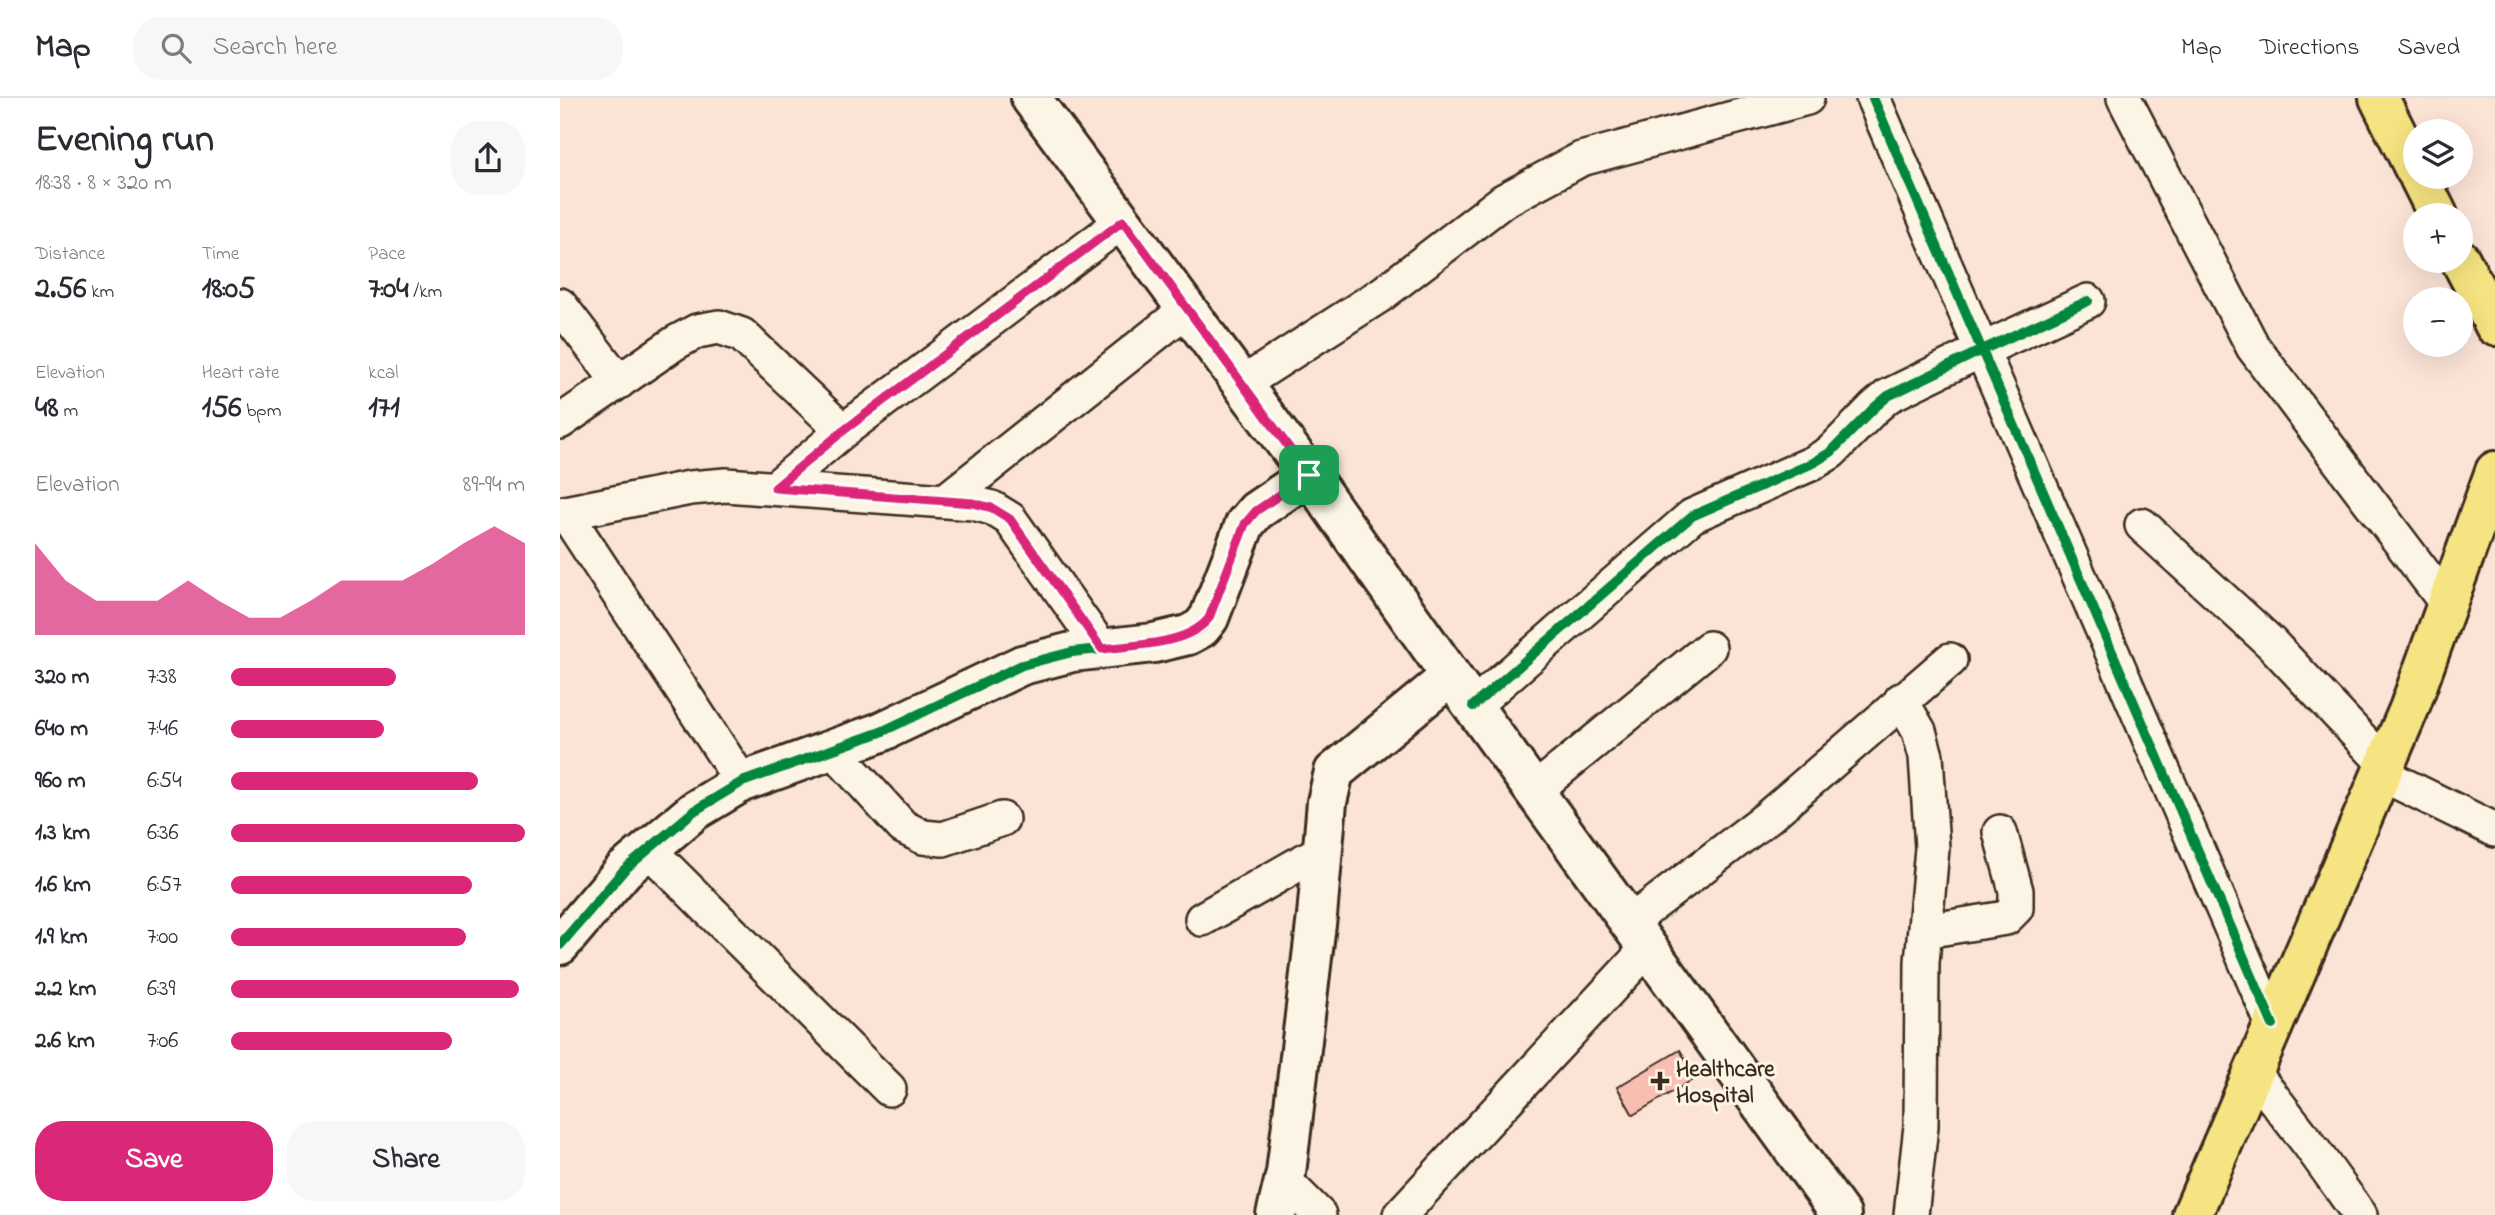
<!DOCTYPE html>
<html lang="en">
<head>
<meta charset="utf-8">
<style>
	body { margin:0; font-family:"Indie Flower",sans-serif; background:#f7f7f7; color:#2b2b33; height:100vh; display:flex; flex-direction:column; font-size:26px; white-space:nowrap }
	* { box-sizing:border-box; margin:0 }
	p { font-size:23px; color:#7c7c81 }
	.icon { flex:none; width:38px; height:38px; fill:none; stroke:currentColor; stroke-width:2; stroke-linecap:round; stroke-linejoin:round }
	.map { position:relative; flex:1; overflow:hidden }
	.details { display:flex; flex-direction:column; background:#fff; width:560px }
	.details>* { flex:none }
	.fabs { position:absolute; left:1843px; top:21px; display:grid; gap:14px }
	.fabs a { display:grid; place-items:center; width:70px; height:70px; border-radius:50%; background:#fff; box-shadow:0 7px 28px #0002; font-size:35px }
	.pin { position:absolute; display:grid; place-items:center; width:60px; height:60px; color:#fff; margin:-30px; border-radius:14px; box-shadow:0 4px 10px #0006 }
	.round { display:grid; place-items:center; flex:none; width:74px; height:74px; border-radius:28px; background:#f7f7f7 }
	.summary { display:flex; align-items:center; justify-content:space-between; height:119px; padding:0 35px }
	h1 { font-size:38px; font-weight:700; line-height:52px }
	.metrics { display:grid; grid-template-columns:repeat(3,1fr); gap:10px; height:119px; padding:7px 35px }
	.metrics div { display:grid; align-content:center }
	.metrics b { font-size:30px; font-weight:700 }
	.metrics small { font-size:19px; font-weight:400 }
	.metrics p { font-size:19px }
	.chart { height:196px; padding:14px 35px }
	.chart p { display:flex; justify-content:space-between }
	.chart svg { width:100%; height:126px; margin-top:7px; fill:#db2777; opacity:.7 }
	.button { display:flex; gap:14px; margin-top:auto; padding:14px 35px }
	.button a { flex:1; height:80px; border-radius:28px; background:#db2777; color:#fff; font-size:28px; font-weight:700; line-height:80px; text-align:center }
	.button a+a { background:#f7f7f7; color:#2b2b33 }
	ul { padding:0 35px; list-style:none; font-size:23px }
	li { display:grid; grid-template-columns:112px 84px 1fr; align-items:center; height:52px }
	li i { height:18px; border-radius:9px; background:#db2777 }
	header { display:flex; align-items:center; gap:42px; box-sizing:border-box; height:98px; padding:0 35px; background:#fff; border-bottom:2px solid #e1e1e2 }
	header strong { font-size:33px }
	nav { display:flex; gap:38px; margin-inline-start:auto; font-size:24px }
	.search { width:490px; height:63px; background:#f7f7f7; display:flex; align-items:center; gap:18px; box-sizing:border-box; padding:0 24px; border-radius:28px; color:#7c7c81; font-size:26px }
	main { display:flex; flex:1; min-height:0 }
	.map>svg:first-child { display:block }
	.building { fill:#f8beb2; stroke:#3b2a1e; stroke-width:2 }
	.lines { fill:none; stroke-linecap:round; stroke-linejoin:round }
	.street-casing { stroke:#3b2a1e; stroke-width:38 }
	.secondary-casing { stroke:#3b2a1e; stroke-width:44 }
	.primary-casing { stroke:#3b2a1e; stroke-width:44 }
	.street { stroke:#fcf5e5; stroke-width:33 }
	.secondary { stroke:#fcf5e5; stroke-width:38 }
	.primary { stroke:#f6e381; stroke-width:38 }
	.cycleway-casing { stroke:#fcf5e5; stroke-width:15 }
	.cycleway { stroke:#00873e; stroke-width:10 }
	.route-casing { stroke:#fff; stroke-width:14 }
	.route { stroke:#db2777; stroke-width:9 }
	.poi-dot { fill:#3b2a1e; stroke:#fcf5e5; stroke-width:2.5 }
	.labels { text-anchor:middle; stroke-width:6; stroke-linejoin:round; paint-order:stroke }
	.poi-label { font-size:23px; font-weight:bold; fill:#3b2a1e; stroke:#fcf5e5; text-anchor:start }
</style>
</head>
<body>
<header>
<strong>Map</strong>
<div class="search"><svg class="icon" aria-label="search" viewBox="0 0 24 24"><circle cx="10" cy="10" r="6"/><path d="M15 15l6 6"/></svg>Search here</div>
<nav><a>Map</a><a>Directions</a><a>Saved</a></nav>
</header>
<main>
<section class="details">
<div class="summary"><div><h1>Evening run</h1><p>18:38 · 8 × 320 m</p></div><a class="round"><svg class="icon" aria-label="share" viewBox="0 0 24 24"><path d="M12 15V3M7 8l5-5 5 5M5 13v7h14v-7"/></svg></a></div>
<div class="metrics">
<div><p>Distance</p><b>2.56<small> km</small></b></div>
<div><p>Time</p><b>18:05</b></div>
<div><p>Pace</p><b>7:04<small> /km</small></b></div>
</div>
<div class="metrics">
<div><p>Elevation</p><b>48<small> m</small></b></div>
<div><p>Heart rate</p><b>156<small> bpm</small></b></div>
<div><p>kcal</p><b>171</b></div>
</div>
<div class="chart"><p><span>Elevation</span>89–94 m</p>
<svg viewBox="0 0 160 44" preserveAspectRatio="none"><path d="M0 44V12L10 25L20 32L30 32L40 32L50 25L60 32L70 38L80 38L90 32L100 25L110 25L120 25L130 19L140 12L150 6L160 12V44z"/></svg>
</div>
<ul>
<li><b>320 m</b>7:38<i style="width:56%"></i></li>
<li><b>640 m</b>7:46<i style="width:52%"></i></li>
<li><b>960 m</b>6:54<i style="width:84%"></i></li>
<li><b>1.3 km</b>6:36<i style="width:100%"></i></li>
<li><b>1.6 km</b>6:57<i style="width:82%"></i></li>
<li><b>1.9 km</b>7:00<i style="width:80%"></i></li>
<li><b>2.2 km</b>6:39<i style="width:98%"></i></li>
<li><b>2.6 km</b>7:06<i style="width:75%"></i></li>
</ul>
<div class="button"><a>Save</a><a>Share</a></div>
</section>
<div class="map">
<svg width="1935" height="1117" viewBox="0 0 1935 1117">
	<rect width="100%" height="100%" fill="#fbe4d6"/>
	<filter id="ink" filterUnits="userSpaceOnUse"><feTurbulence type="fractalNoise" baseFrequency=".0143" numOctaves="2"/><feDisplacementMap in="SourceGraphic" scale="14" xChannelSelector="R" yChannelSelector="G"/><feConvolveMatrix kernelMatrix="1 2 1 2 8 2 1 2 1" color-interpolation-filters="sRGB"/></filter>
	<g filter="url(#ink)">
		<!-- building -->
		<path class="building" d="M1120,952L1136,980L1073,1017L1057,989Z"/>
		<g class="lines">
			<defs>
				<path id="street" d="M1313,0L1713,927
					M1564,0L1693,249L1887,506
					M0,207L59,284
					M682,286L822,196L943,103L1021,61L1247,0
					M0,324L115,245L137,233L159,229L182,237L283,333
					M215,390L283,333L563,123
					M385,403L627,211
					M0,416L130,390L166,387L413,405L432,410L450,421L542,551
					M6,416L182,684
					M1582,427L1711,545L1825,666
					M1341,602L1359,633L1366,658L1372,750L1362,864L1361,1028L1351,1117
					M913,608L1132,418L1253,365L1271,354L1314,310L1328,298L1422,252L1528,203
					M272,651L343,729L363,739L383,741L442,721
					M1821,676L1935,732
					M974,693L1149,550
					M88,751L329,991
					M642,821L763,752
					M1069,825L1208,719L1390,562
					M1365,833L1446,820L1456,810V793L1440,734
					M1693,974L1749,1046L1800,1117
					M724,1082L759,1117
					M840,1117L1088,850"/>
				<path id="secondary" d="M471,0L749,377L891,578L1281,1117
					M0,847L64,772L134,713L182,684L321,634L462,567L512,554L594,545L628,537L641,530L649,520L685,426L696,413L749,377
					M716,1117L726,1075L757,818L767,704L774,674L891,578"/>
				<path id="primary" d="M1819,0L1855,72
					M1859,79L1878,117
					M1900,161L1935,228
					M1632,1117L1849,611L1935,373"/>
			</defs>
			<!-- street casing -->
			<use href="#street" class="street-casing"/>
			<!-- secondary casing -->
			<use href="#secondary" class="secondary-casing"/>
			<!-- primary casing -->
			<use href="#primary" class="primary-casing"/>
			<!-- street -->
			<use href="#street" class="street"/>
			<!-- secondary -->
			<use href="#secondary" class="secondary"/>
			<!-- primary -->
			<use href="#primary" class="primary"/>
			<defs>
				<path id="cycleway" d="M1313,0L1713,927
					M913,608L1132,418L1253,365L1271,354L1314,310L1328,298L1422,252L1528,203
					M0,847L64,772L134,713L182,684L321,634L462,567L512,554L594,545L628,537L641,530L649,520L685,426L696,413L749,377"/>
			</defs>
			<!-- cycleway casing -->
			<use href="#cycleway" class="cycleway-casing"/>
			<!-- cycleway -->
			<use href="#cycleway" class="cycleway"/>
		</g>
	</g>
	<g class="lines" filter="url(#ink)">
		<defs>
			<path id="route" d="M563,123L749,377L696,413L685,426L649,520C628,547 575,547 542,551L450,421L432,410L413,405L215,390L283,333Z"/>
		</defs>
		<!-- route casing -->
		<use href="#route" class="route-casing"/>
		<!-- route -->
		<use href="#route" class="route"/>
	</g>
	<!-- markers -->
	<path class="poi-dot" d="M1096.5 972.5h7v7h7v7h-7v7h-7v-7h-7v-7h7z"/>
	<g class="labels">
		<!-- poi labels -->
		<g class="poi-label">
			<text x="1116" y="978">Healthcare<tspan x="1116" dy="26">Hospital</tspan></text>
		</g>
	</g>
</svg>
<div class="fabs">
<a><svg class="icon" aria-label="layers" viewBox="0 0 24 24"><path d="M12 4l9 5-9 5-9-5zM3 14l9 5 9-5"/></svg></a>
<a>+</a>
<a>−</a>
</div>
<div class="pin" style="left:749px;top:377px;background:#1e9e55"><svg class="icon" aria-label="arrive" viewBox="0 0 24 24"><path d="M6 21V4h12l-3 4 3 4H6"/></svg></div>
</div>
</main>
</body>
</html>
